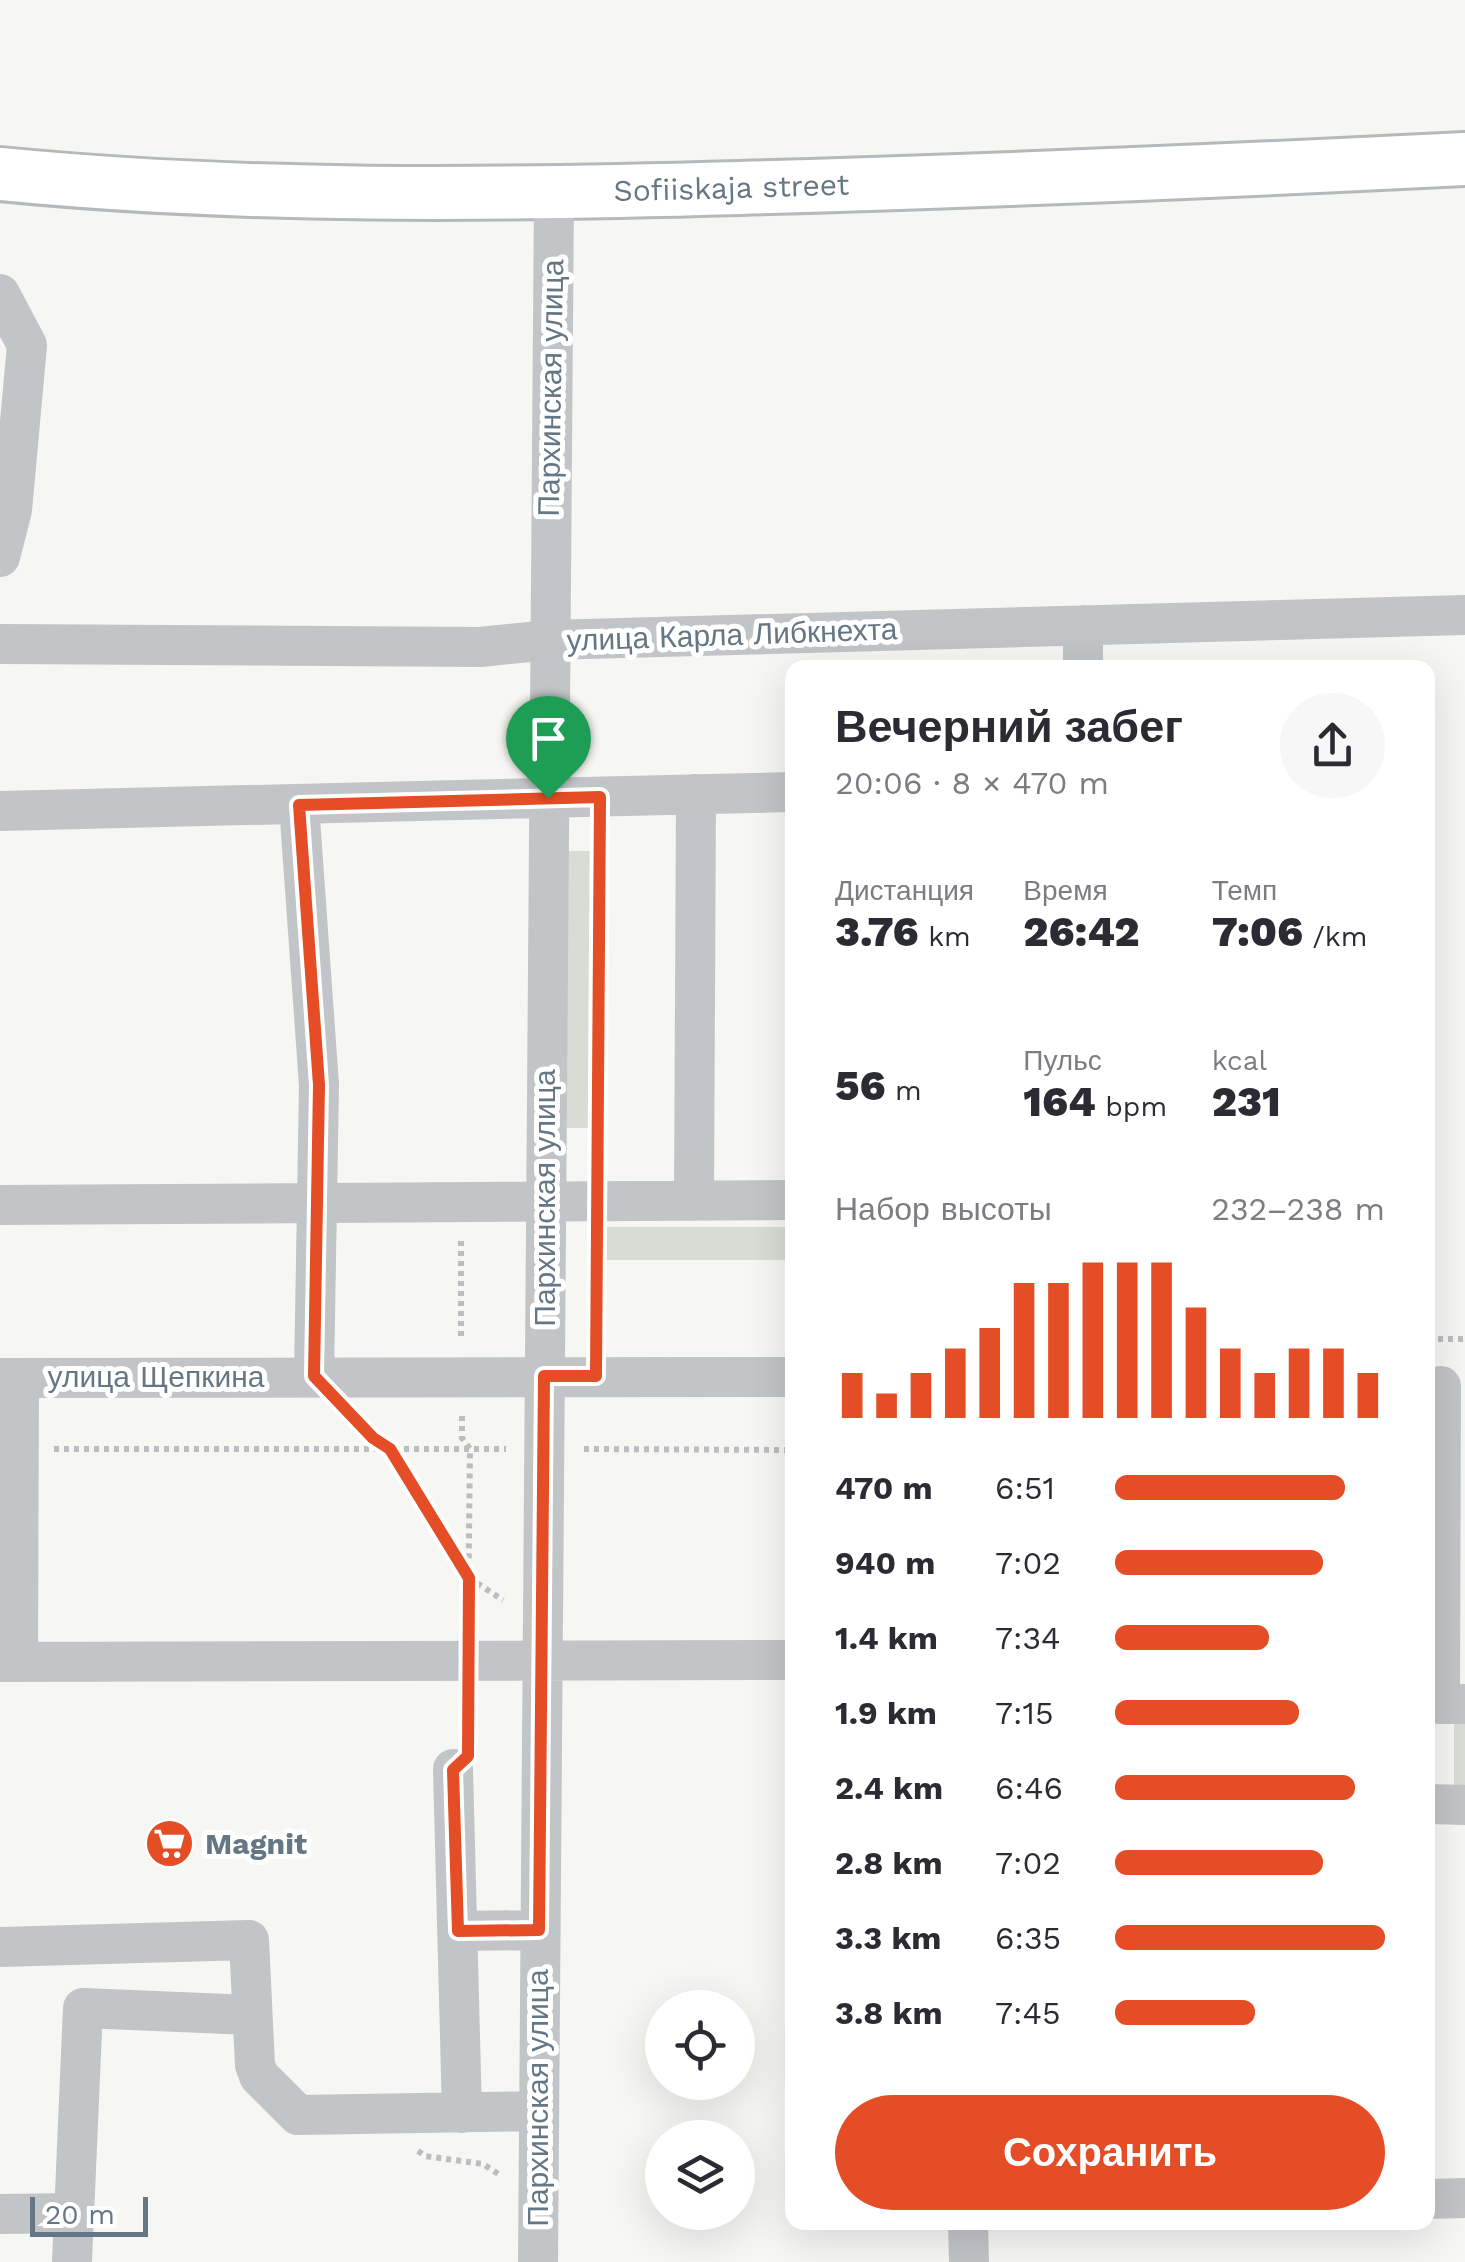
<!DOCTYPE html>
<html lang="ru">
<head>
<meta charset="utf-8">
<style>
	body { margin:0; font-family:"Work Sans",sans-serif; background:#f7f7f7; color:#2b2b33; height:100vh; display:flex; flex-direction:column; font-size:38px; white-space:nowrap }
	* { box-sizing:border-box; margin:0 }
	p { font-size:32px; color:#7c7c81 }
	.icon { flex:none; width:55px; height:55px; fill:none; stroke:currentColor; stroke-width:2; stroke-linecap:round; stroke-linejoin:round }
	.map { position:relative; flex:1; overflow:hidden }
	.drawer { position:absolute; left:785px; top:660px; width:650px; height:1570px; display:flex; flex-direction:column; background:#fff; border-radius:20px; box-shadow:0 10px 40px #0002 }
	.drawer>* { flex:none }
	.fabs { position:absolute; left:645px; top:1990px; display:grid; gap:20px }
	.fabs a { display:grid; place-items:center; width:110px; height:110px; border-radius:50%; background:#fff; box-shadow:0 10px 40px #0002; font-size:50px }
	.scale { position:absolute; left:30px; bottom:25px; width:118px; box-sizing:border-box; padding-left:10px; border:5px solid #657784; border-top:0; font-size:28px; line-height:35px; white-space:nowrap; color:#657784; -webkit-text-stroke:8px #fff; paint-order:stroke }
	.pin { position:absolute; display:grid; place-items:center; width:85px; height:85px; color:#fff; margin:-102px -42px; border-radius:50% 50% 50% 0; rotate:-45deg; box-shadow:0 0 10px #0007 }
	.pin .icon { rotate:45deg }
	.round { display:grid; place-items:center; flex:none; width:105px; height:105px; border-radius:52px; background:#f7f7f7 }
	.headline { display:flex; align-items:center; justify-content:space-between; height:170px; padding:0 50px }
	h1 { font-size:45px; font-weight:800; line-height:75px }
	.figures { display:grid; grid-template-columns:repeat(3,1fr); gap:15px; height:170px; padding:10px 50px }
	.figures div { display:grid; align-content:center }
	.figures b { font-size:42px; font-weight:800 }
	.figures small { font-size:28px; font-weight:400 }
	.figures p { font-size:28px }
	.chart { height:280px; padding:20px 50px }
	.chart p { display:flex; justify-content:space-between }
	.chart svg { width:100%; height:180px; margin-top:10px; stroke:#e44d25; stroke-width:6 }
	.cta { display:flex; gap:20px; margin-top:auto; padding:20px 50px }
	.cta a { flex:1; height:115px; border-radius:60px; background:#e44d25; color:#fff; font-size:40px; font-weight:800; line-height:115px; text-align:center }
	ul { padding:0 50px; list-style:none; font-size:32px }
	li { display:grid; grid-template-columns:160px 120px 1fr; align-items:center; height:75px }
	li i { height:25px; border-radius:12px; background:#e44d25 }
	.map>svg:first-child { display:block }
	.green { fill:#d7ddd4 }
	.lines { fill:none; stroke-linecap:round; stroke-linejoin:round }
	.major-casing { stroke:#b4b9bc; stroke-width:58 }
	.path { stroke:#bbbec0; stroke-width:6; stroke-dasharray:5 5; stroke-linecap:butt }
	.minor { stroke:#c1c5c8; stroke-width:40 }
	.major { stroke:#fff; stroke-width:52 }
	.route-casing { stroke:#fff; stroke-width:20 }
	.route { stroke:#e44d25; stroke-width:12 }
	.labels { text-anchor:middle; stroke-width:10; stroke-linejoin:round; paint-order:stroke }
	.street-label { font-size:30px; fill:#657784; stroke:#fff }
	.poi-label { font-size:30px; font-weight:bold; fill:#657784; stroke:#fff; text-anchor:start }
</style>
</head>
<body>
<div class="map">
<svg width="1465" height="2262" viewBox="0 0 1465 2262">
	<rect width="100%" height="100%" fill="#f6f6f3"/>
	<!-- green -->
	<path class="green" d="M566,851H593L591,1128H565Z
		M606,1227H792V1260H605Z
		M1454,1717H1465V1787H1454Z"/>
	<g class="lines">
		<defs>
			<g id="major">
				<path id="s1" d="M0,174C245,198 494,195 740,188C982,181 1223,171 1465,159"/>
			</g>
		</defs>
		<!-- major casing -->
		<use href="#major" class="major-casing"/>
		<!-- path -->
		<path class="path" d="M597,1166L599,833
			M461,1241V1338
			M1428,1339H1465
			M596,1341L597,1238
			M462,1416V1438L470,1449L468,1625
			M353,1417L390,1449L469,1578L503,1600
			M54,1449H506
			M584,1449L792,1450
			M468,1697V1735
			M418,2151L425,2156L483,2164L500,2175"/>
		<!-- minor -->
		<path class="minor" d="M0,294L27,345L12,510L0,557
			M1083,625V668
			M0,644L480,647L549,640L1465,615
			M299,805L319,1085L314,1376
			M0,811L792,792
			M694,1201L696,794
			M0,1205L792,1200
			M0,1378L792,1377
			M1441,1386L1440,1704H1465
			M0,1662L792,1660
			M18,1662L19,1378
			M453,1769L462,2113
			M1428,1804L1465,1805
			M458,1931L539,1930
			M0,1947L249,1940L255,2065L259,2076L298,2115L537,2111
			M1428,2199L1465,2198
			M0,2214L73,2213
			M968,2222L969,2262
			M72,2262L83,2008L251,2015
			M538,2262L554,193"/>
		<!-- major -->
		<use href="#major" class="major"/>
	</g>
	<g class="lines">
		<defs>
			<path id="route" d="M600,797L596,1376H544L539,1930L458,1931L453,1770L468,1756L469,1578L390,1449L373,1438L314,1376L319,1085L299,805Z"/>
		</defs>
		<!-- route casing -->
		<use href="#route" class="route-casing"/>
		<!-- route -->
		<use href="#route" class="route"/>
	</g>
	<!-- icons -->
	<defs>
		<symbol id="supermarket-disc" viewBox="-11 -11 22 22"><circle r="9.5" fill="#e44d25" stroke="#fff"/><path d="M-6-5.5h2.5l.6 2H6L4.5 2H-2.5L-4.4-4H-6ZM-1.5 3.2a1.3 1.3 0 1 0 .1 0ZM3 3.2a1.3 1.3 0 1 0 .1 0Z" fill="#fff"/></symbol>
	</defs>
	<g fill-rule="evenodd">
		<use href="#supermarket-disc" x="142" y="1816" width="55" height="55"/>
	</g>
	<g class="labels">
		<!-- street labels -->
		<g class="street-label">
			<text dy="10" stroke="none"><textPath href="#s1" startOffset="732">Sofiiskaja street</textPath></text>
			<text transform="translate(551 388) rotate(-89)" y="10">Пархинская улица</text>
			<text transform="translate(732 635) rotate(-2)" y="10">улица Карла Либкнехта</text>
			<text transform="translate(545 1198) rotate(-90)" y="10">Пархинская улица</text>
			<text x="156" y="1387">улица Щепкина</text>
			<text transform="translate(538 2098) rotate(-90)" y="10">Пархинская улица</text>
		</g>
		<!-- poi labels -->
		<g class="poi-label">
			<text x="205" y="1854">Magnit</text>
		</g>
	</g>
</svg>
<div class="fabs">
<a><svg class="icon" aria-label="locate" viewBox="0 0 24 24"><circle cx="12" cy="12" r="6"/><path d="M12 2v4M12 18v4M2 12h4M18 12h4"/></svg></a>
<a><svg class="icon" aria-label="layers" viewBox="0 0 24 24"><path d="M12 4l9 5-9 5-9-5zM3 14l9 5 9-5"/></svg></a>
</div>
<div class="scale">20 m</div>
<div class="pin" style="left:548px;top:798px;background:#1e9e55"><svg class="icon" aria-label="arrive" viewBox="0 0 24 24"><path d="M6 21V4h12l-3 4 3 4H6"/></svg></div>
<section class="drawer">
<div class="headline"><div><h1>Вечерний забег</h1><p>20:06 · 8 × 470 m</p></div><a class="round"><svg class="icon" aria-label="share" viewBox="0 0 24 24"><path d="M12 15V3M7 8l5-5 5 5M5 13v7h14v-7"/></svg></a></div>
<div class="figures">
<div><p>Дистанция</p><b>3.76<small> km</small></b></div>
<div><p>Время</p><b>26:42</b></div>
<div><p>Темп</p><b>7:06<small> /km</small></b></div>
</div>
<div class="figures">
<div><b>56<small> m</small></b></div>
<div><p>Пульс</p><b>164<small> bpm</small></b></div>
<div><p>kcal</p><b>231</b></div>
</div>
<div class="chart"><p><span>Набор высоты</span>232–238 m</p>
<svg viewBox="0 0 160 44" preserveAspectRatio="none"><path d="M5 44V33M15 44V38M25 44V33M35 44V27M45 44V22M55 44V11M65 44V11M75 44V6M85 44V6M95 44V6M105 44V17M115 44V27M125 44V33M135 44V27M145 44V27M155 44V33"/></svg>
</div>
<ul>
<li><b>470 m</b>6:51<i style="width:85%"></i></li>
<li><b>940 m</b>7:02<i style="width:77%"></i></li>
<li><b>1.4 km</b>7:34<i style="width:57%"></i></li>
<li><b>1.9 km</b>7:15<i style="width:68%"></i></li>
<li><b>2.4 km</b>6:46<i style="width:89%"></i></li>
<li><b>2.8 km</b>7:02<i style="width:77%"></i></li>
<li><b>3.3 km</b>6:35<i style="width:100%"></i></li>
<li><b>3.8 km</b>7:45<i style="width:52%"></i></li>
</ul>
<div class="cta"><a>Сохранить</a></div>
</section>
</div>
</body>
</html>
